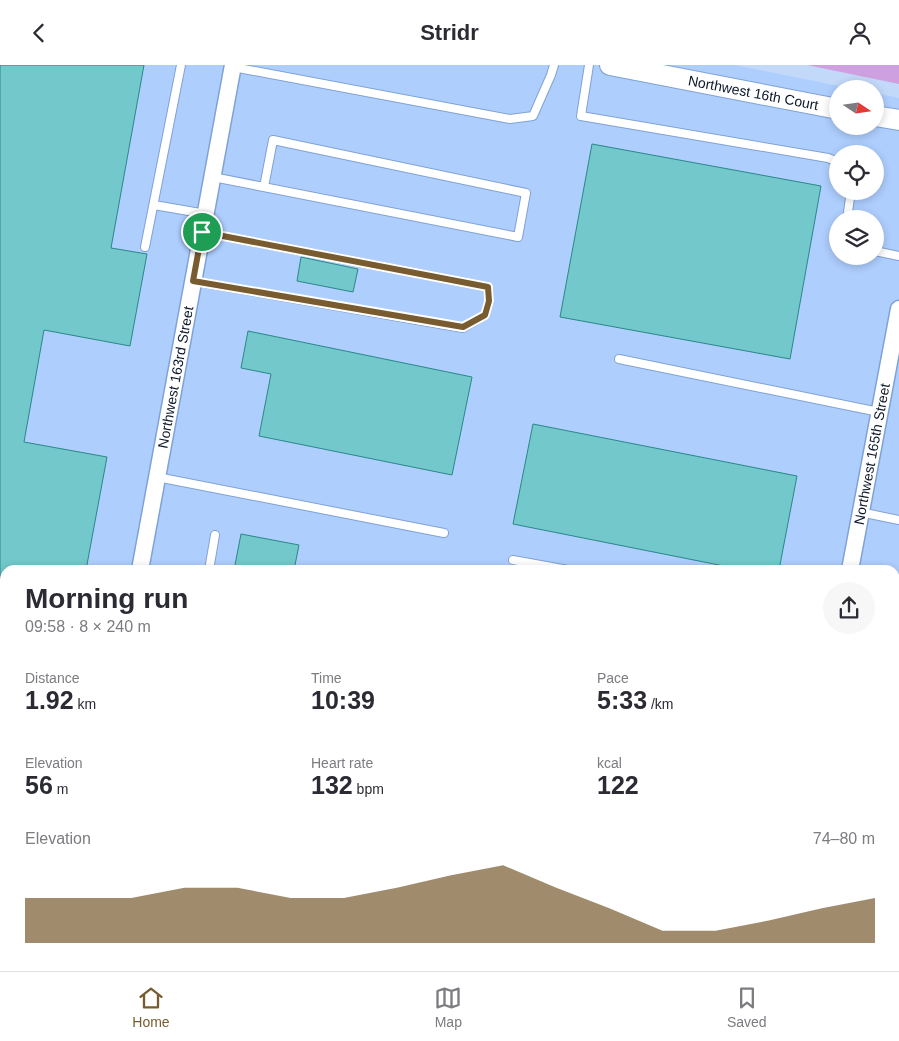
<!DOCTYPE html>
<html lang="en">
<head>
<meta charset="utf-8">
<style>
	body { margin:0; font-family:Helvetica,sans-serif; background:#f7f7f7; color:#2b2b33; height:100vh; display:flex; flex-direction:column; font-size:19px; white-space:nowrap }
	* { box-sizing:border-box; margin:0 }
	p { font-size:16px; color:#7c7c81 }
	.icon { flex:none; width:28px; height:28px; fill:none; stroke:currentColor; stroke-width:2; stroke-linecap:round; stroke-linejoin:round }
	.map { position:relative; flex:1; overflow:hidden }
	.drawer { position:absolute; left:0px; top:500px; width:900px; height:406px; display:flex; flex-direction:column; background:#fff; border-radius:15px 15px 0 0; box-shadow:0 2px 8px #0003 }
	.drawer>* { flex:none }
	.needle { width:32px; rotate:103deg }
	.controls { position:absolute; left:829px; top:15px; display:grid; gap:10px }
	.controls a { display:grid; place-items:center; width:55px; height:55px; border-radius:50%; background:#fff; box-shadow:0 2px 8px #0003; font-size:25px }
	.pin { position:absolute; display:grid; place-items:center; width:42px; height:42px; color:#fff; margin:-21px; border:2px solid #fff; border-radius:50%; box-shadow:0 1px 5px #0007 }
	.round { display:grid; place-items:center; flex:none; width:52px; height:52px; border-radius:26px; background:#f7f7f7 }
	.summary { display:flex; align-items:center; justify-content:space-between; height:85px; padding:0 25px }
	h1 { font-size:28px; font-weight:600; line-height:38px }
	.figures { display:grid; grid-template-columns:repeat(3,1fr); gap:8px; height:85px; padding:5px 25px }
	.figures div { display:grid; align-content:center }
	.figures b { font-size:25px; font-weight:600 }
	.figures small { font-size:14px; font-weight:400 }
	.figures p { font-size:14px }
	.chart { height:140px; padding:10px 25px }
	.chart p { display:flex; justify-content:space-between }
	.chart svg { width:100%; height:90px; margin-top:5px; fill:#785c2f; opacity:.7 }
	header { display:flex; justify-content:space-between; align-items:center; height:65px; padding:0 25px; background:#fff; font-size:22px; font-weight:600 }
	.tab-bar { display:flex; justify-content:space-around; align-items:center; height:70px; border-top:1px solid #e1e1e2; background:#fff; font-size:14px; color:#7c7c81 }
	.tab-bar a { display:grid; justify-items:center; gap:2px }
	.tab-bar .on { color:#785c2f }
	.map>svg:first-child { display:block }
	.built { fill:#aecefe; fill-rule:evenodd }
	.water { fill:#cfa0df }
	.building { fill:#72c8ca; stroke:#2b8789 }
	.lines { fill:none; stroke-linecap:round; stroke-linejoin:round }
	.service-casing { stroke:#7fa2d4; stroke-width:10 }
	.minor-casing { stroke:#7fa2d4; stroke-width:19 }
	.tertiary-casing { stroke:#7fa2d4; stroke-width:22 }
	.service { stroke:#fff; stroke-width:8 }
	.minor { stroke:#fff; stroke-width:16 }
	.tertiary { stroke:#fff; stroke-width:20 }
	.route-casing { stroke:#fff; stroke-width:10 }
	.route { stroke:#785c2f; stroke-width:6 }
	.labels { text-anchor:middle; stroke-width:4.5; stroke-linejoin:round; paint-order:stroke }
	.street-label { font-size:14px; fill:#0a1729; stroke:#c3d9f9 }
</style>
</head>
<body>
<header><svg class="icon" aria-label="back" viewBox="0 0 24 24"><path d="M15 5l-7 7 7 7"/></svg>Stridr<svg class="icon" aria-label="person" viewBox="0 0 24 24"><circle cx="12" cy="8" r="4"/><path d="M4 21q1-7 8-7t8 7"/></svg></header>
<div class="map">
<svg width="899" height="906" viewBox="0 0 899 906">
	<rect width="100%" height="100%" fill="#c3d9f9"/>
	<!-- built -->
	<path class="built" d="M0,0H735L854,24H838V61H875V28L899,33V906H0ZM838,89H875V126H838ZM838,154H875V191H838ZM5,505H895V901H5Z"/>
	<!-- water -->
	<path class="water" d="M807,0H899V19Z"/>
	<!-- building -->
	<path class="building" d="M0,0H144L111,183L147,189L130,281L44,265L24,377L107,392L86,505H5V611H0Z
		M592,79L821,121L790,294L560,252Z
		M301,192L358,204L353,227L297,216Z
		M248,266L472,312L452,410L259,371L271,309L241,303Z
		M533,359L797,411L779,505H744L513,459Z
		M241,469L299,480L294,505H234Z
		M899,557V640L895,639V578Z
		M899,731V763L895,762V751Z
		M221,901H401L400,906H246Z
		M485,901H664L663,906H484Z
		M664,901H700L699,906H663Z"/>
	<g class="lines">
		<defs>
			<path id="service" d="M589,0L581,51L828,93L838,97
				M233,2L510,54L533,51L551,10L554,0
				M213,112L518,172L526,128L273,75L264,122
				M154,140L206,149
				M847,154L851,126
				M145,182L181,0
				M875,186L899,191
				M193,216L463,263L485,250L489,236L488,222L202,167
				M619,294L879,347
				M157,412L444,468
				M860,447L899,455
				M513,495L568,505
				M209,505L215,470
				M895,513L899,514
				M895,665L899,666
				M9,906L10,901
				M456,906L457,901
				M840,906L844,901"/>
			<g id="minor">
				<path id="s1" d="M140,505L233,0"/>
				<path id="s2" d="M850,505L899,244"/>
				<path d="M0,670L5,671"/>
				<path d="M895,846L899,847"/>
				<path d="M68,906L69,901"/>
				<path d="M774,906L775,901"/>
			</g>
			<g id="tertiary">
				<path id="s3" d="M610,0L838,44"/>
				<path d="M875,51L899,55"/>
			</g>
		</defs>
		<!-- service casing -->
		<use href="#service" class="service-casing"/>
		<!-- minor casing -->
		<use href="#minor" class="minor-casing"/>
		<!-- tertiary casing -->
		<use href="#tertiary" class="tertiary-casing"/>
		<!-- service -->
		<use href="#service" class="service"/>
		<!-- minor -->
		<use href="#minor" class="minor"/>
		<!-- tertiary -->
		<use href="#tertiary" class="tertiary"/>
	</g>
	<g class="lines">
		<defs>
			<path id="route" d="M202,167L488,222L489,236L485,250L463,262L193,216Z"/>
		</defs>
		<!-- route casing -->
		<use href="#route" class="route-casing"/>
		<!-- route -->
		<use href="#route" class="route"/>
	</g>
	<g class="labels">
		<!-- street labels -->
		<g class="street-label">
			<text dy="5" stroke="none"><textPath href="#s3" startOffset="146">Northwest 16th Court</textPath></text>
			<text dy="5" stroke="none"><textPath href="#s1" startOffset="196">Northwest 163rd Street</textPath></text>
			<text dy="5" stroke="none"><textPath href="#s2" startOffset="118">Northwest 165th Street</textPath></text>
		</g>
	</g>
</svg>
<div class="controls">
<a><svg class="needle" viewBox="-14 -14 28 28"><path d="M0-13l5 13h-10z" fill="#e53935"/><path d="M0 13l5-13h-10z" fill="#7c7c81"/></svg></a>
<a><svg class="icon" aria-label="locate" viewBox="0 0 24 24"><circle cx="12" cy="12" r="6"/><path d="M12 2v4M12 18v4M2 12h4M18 12h4"/></svg></a>
<a><svg class="icon" aria-label="layers" viewBox="0 0 24 24"><path d="M12 4l9 5-9 5-9-5zM3 14l9 5 9-5"/></svg></a>
</div>
<div class="pin" style="left:202px;top:167px;background:#1e9e55"><svg class="icon" aria-label="arrive" viewBox="0 0 24 24"><path d="M6 21V4h12l-3 4 3 4H6"/></svg></div>
<section class="drawer">
<div class="summary"><div><h1>Morning run</h1><p>09:58 · 8 × 240 m</p></div><a class="round"><svg class="icon" aria-label="share" viewBox="0 0 24 24"><path d="M12 15V3M7 8l5-5 5 5M5 13v7h14v-7"/></svg></a></div>
<div class="figures">
<div><p>Distance</p><b>1.92<small> km</small></b></div>
<div><p>Time</p><b>10:39</b></div>
<div><p>Pace</p><b>5:33<small> /km</small></b></div>
</div>
<div class="figures">
<div><p>Elevation</p><b>56<small> m</small></b></div>
<div><p>Heart rate</p><b>132<small> bpm</small></b></div>
<div><p>kcal</p><b>122</b></div>
</div>
<div class="chart"><p><span>Elevation</span>74–80 m</p>
<svg viewBox="0 0 160 44" preserveAspectRatio="none"><path d="M0 44V22L10 22L20 22L30 17L40 17L50 22L60 22L70 17L80 11L90 6L100 17L110 27L120 38L130 38L140 33L150 27L160 22V44z"/></svg>
</div>
</section>
</div>
<nav class="tab-bar">
<a class="on"><svg class="icon" aria-label="home" viewBox="0 0 24 24"><path d="M3 11l9-7 9 7M6 9v11h12V9"/></svg>Home</a>
<a><svg class="icon" aria-label="map" viewBox="0 0 24 24"><path d="M3 6l6-2 6 2 6-2v14l-6 2-6-2-6 2zM9 4v14M15 6v14"/></svg>Map</a>
<a><svg class="icon" aria-label="saved" viewBox="0 0 24 24"><path d="M7 4h10v16l-5-4-5 4z"/></svg>Saved</a>
</nav>
</body>
</html>
